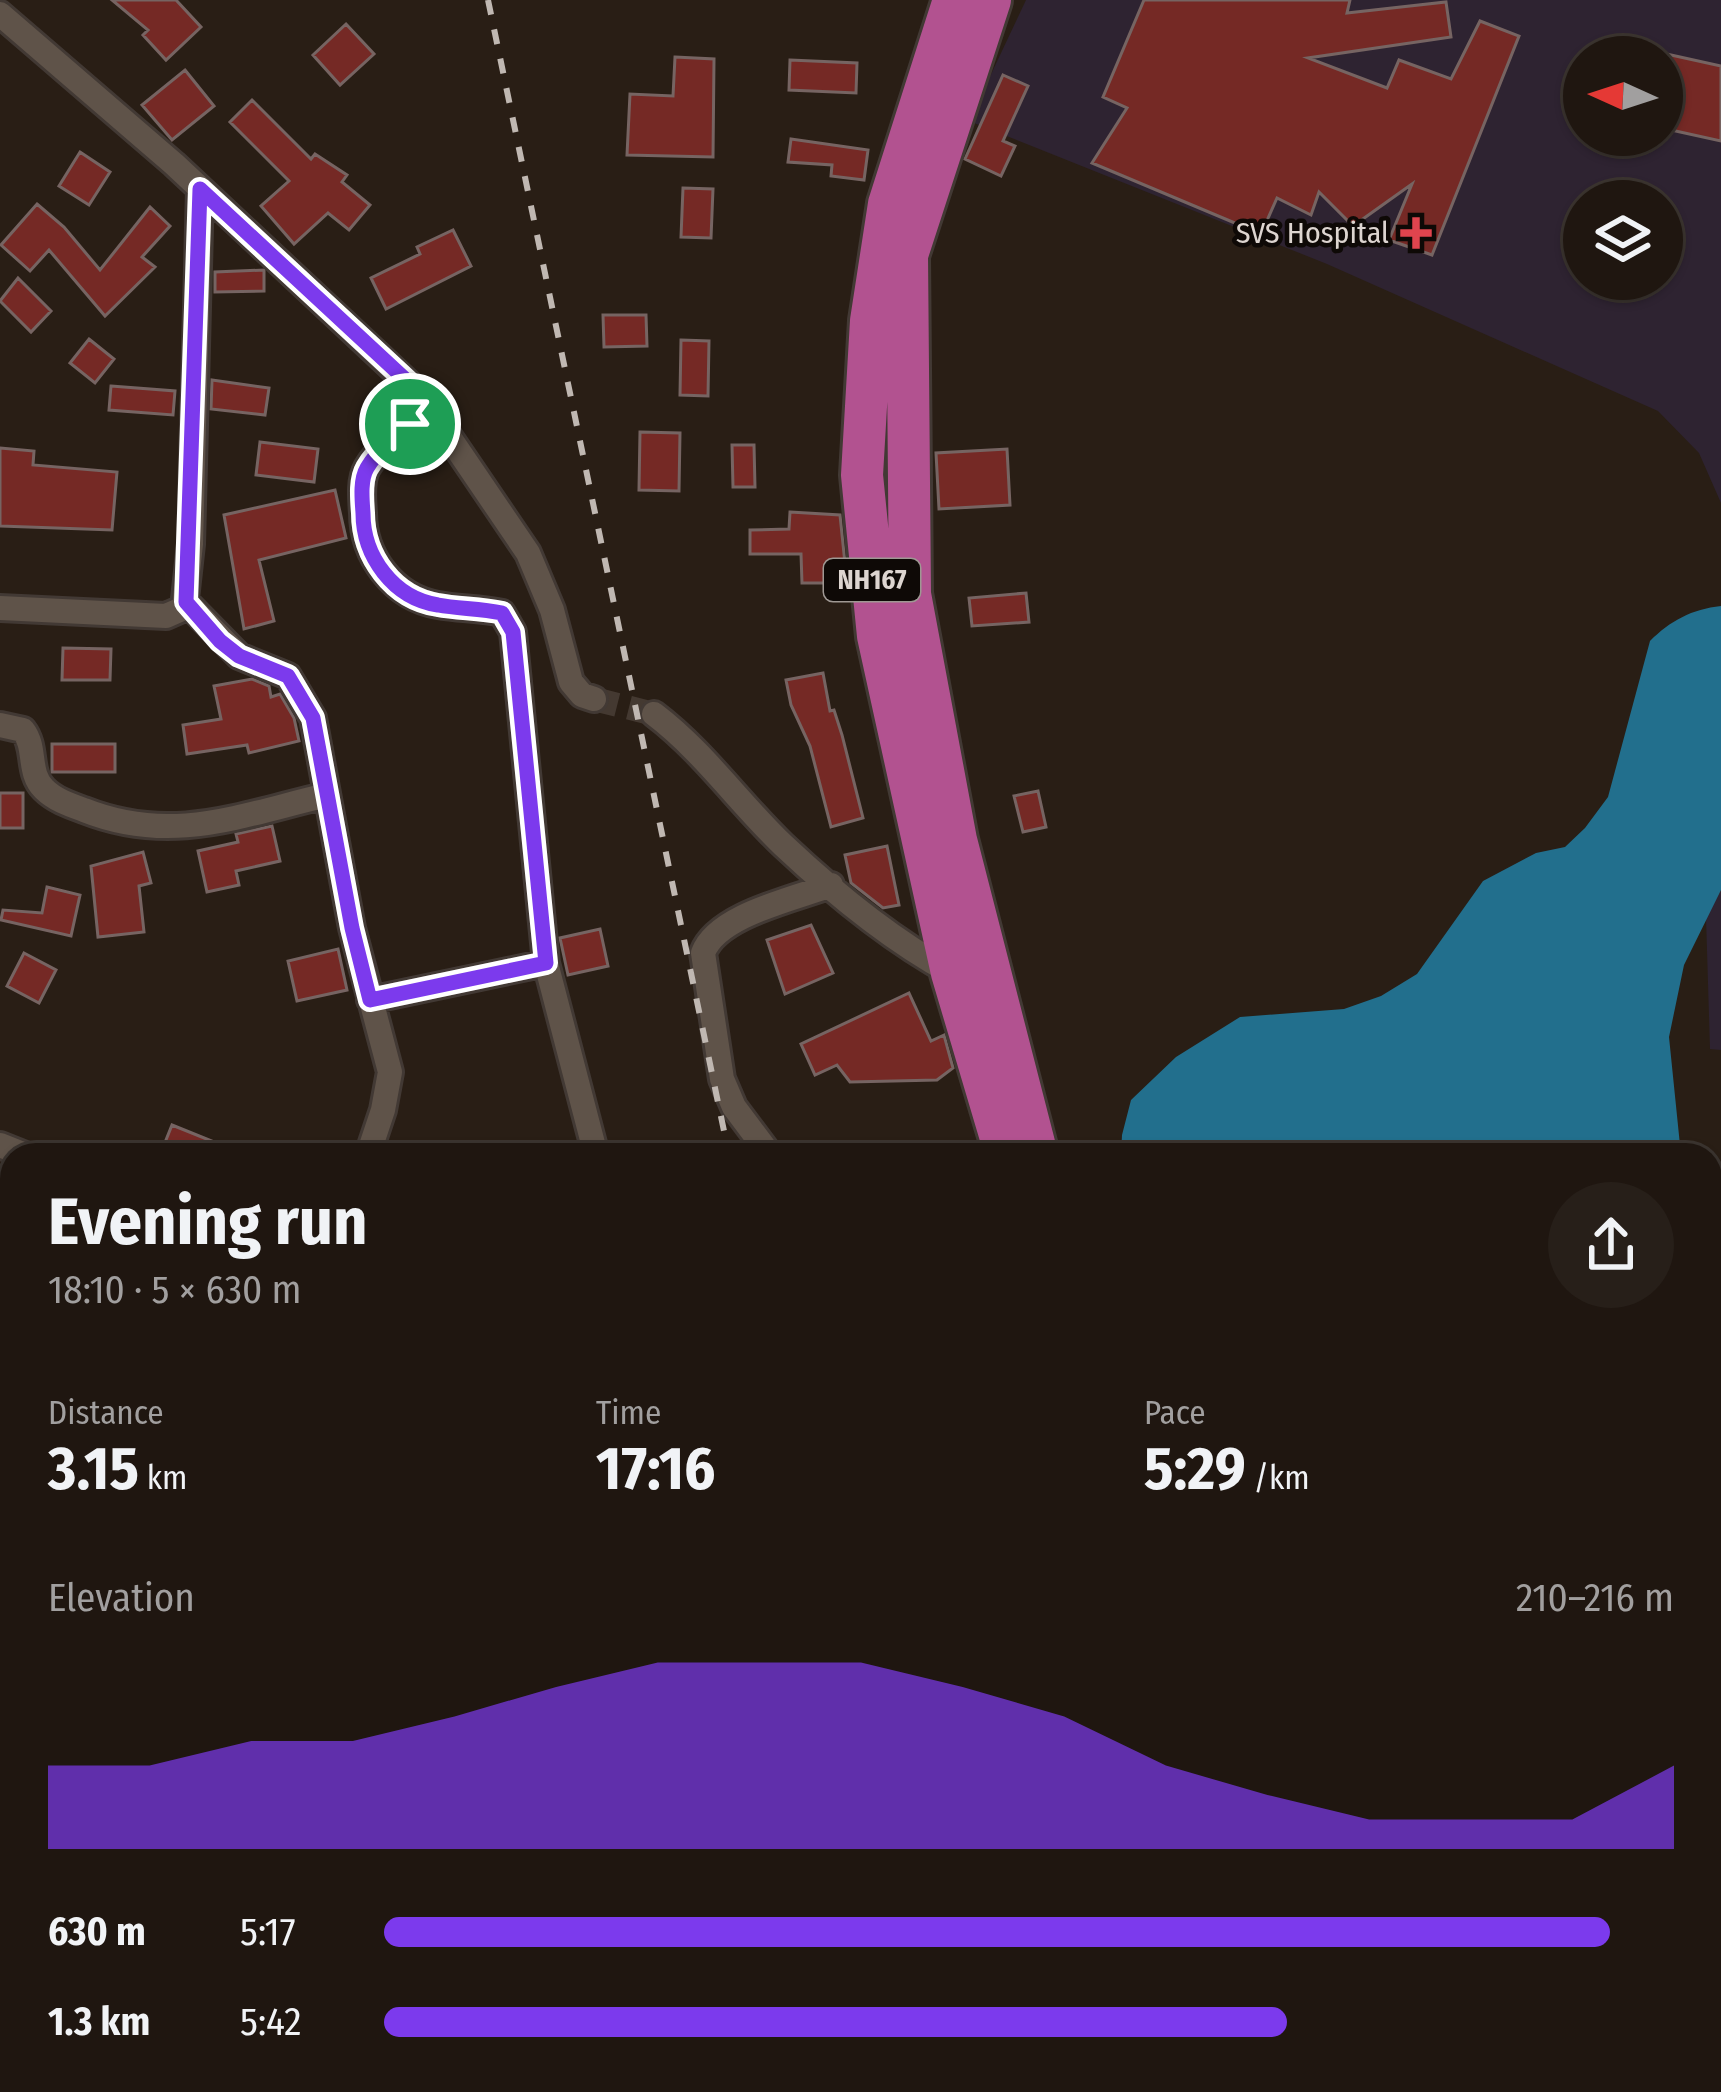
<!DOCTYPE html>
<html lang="en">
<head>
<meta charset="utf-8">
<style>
	body { margin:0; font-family:"Fira Sans Condensed",sans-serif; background:#271f19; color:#f1f3f6; height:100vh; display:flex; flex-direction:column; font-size:45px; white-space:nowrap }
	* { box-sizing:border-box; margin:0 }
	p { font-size:39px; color:#a19f9f }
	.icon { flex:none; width:66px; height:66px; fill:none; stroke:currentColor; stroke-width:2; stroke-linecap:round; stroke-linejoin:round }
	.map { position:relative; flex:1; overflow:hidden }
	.sheet { position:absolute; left:0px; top:1143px; width:1722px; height:951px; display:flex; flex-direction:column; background:#1f1610; border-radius:36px 36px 0 0; box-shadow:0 3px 9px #0004,0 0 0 3px #3c3530 }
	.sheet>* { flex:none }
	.needle { width:78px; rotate:273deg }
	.fabs { position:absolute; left:1563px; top:36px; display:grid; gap:24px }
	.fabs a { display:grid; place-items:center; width:120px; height:120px; border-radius:50%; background:#1f1610; box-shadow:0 3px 9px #0004,0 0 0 3px #3c3530; font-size:60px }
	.pin { position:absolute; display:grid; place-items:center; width:102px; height:102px; color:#fff; margin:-51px; border:6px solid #fff; border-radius:50%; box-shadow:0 3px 12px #0007 }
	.round { display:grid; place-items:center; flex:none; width:126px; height:126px; border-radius:63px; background:#271f19 }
	.headline { display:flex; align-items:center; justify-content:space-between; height:204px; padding:0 48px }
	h1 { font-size:66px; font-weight:700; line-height:90px }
	.metrics { display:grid; grid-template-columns:repeat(3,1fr); gap:18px; height:204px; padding:12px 48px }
	.metrics div { display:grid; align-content:center }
	.metrics b { font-size:60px; font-weight:700 }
	.metrics small { font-size:33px; font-weight:400 }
	.metrics p { font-size:33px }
	.chart { height:336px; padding:24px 48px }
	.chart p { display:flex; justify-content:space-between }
	.chart svg { width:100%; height:216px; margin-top:12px; fill:#7c3aed; opacity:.7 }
	ul { padding:0 48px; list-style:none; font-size:39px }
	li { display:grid; grid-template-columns:192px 144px 1fr; align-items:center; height:90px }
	li i { height:30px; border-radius:15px; background:#7c3aed }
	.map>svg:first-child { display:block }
	.medical { fill:#2e2331; fill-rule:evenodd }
	.water { fill:#226f8d }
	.building { fill:#752925; stroke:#766462; stroke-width:3 }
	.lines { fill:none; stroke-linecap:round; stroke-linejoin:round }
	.minor-tunnel { stroke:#443931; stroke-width:24; stroke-dasharray:24 12; stroke-linecap:butt }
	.minor-casing { stroke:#423934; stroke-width:30 }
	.trunk-casing { stroke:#423934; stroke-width:48 }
	.minor { stroke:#5f5349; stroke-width:24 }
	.trunk { stroke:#b25290; stroke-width:42 }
	.rail { stroke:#c0b8b2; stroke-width:6; stroke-dasharray:15 15; stroke-linecap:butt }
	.route-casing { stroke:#fff; stroke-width:24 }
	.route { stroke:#7c3aed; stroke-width:15 }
	.health-dot { fill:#e0444e; stroke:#0e0906; stroke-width:4.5 }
	.labels { text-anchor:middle; stroke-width:9; stroke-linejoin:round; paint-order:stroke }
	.shield { fill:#0e0906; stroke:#9f9893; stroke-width:3 }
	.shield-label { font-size:27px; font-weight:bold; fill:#ddd5d0 }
	.poi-label { font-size:30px; fill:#ddd5d0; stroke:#0e0906; text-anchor:end }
</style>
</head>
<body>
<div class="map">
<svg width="1721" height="2092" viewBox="0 0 1721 2092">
	<rect width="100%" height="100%" fill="#291e15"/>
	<!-- medical -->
	<path class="medical" d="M1026,0H1721V503L1699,453L1658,411L1327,264L969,121ZM1584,57H1662V135H1584ZM1584,201H1662V279H1584Z
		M1721,890V1050L1710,1049L1706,917Z"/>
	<!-- water -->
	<path class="water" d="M1721,606V890L1684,965L1669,1037L1681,1155H1121L1122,1135L1131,1100L1176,1057L1240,1017L1344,1009L1381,996L1417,974L1483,881L1536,853L1565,847L1585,828L1608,797L1650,641C1670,621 1692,609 1721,606Z"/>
	<!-- building -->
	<path class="building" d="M112,0H176L201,27L166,60L143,35L148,30Z
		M1144,0H1350L1347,13L1446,2L1451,37L1308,58L1387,88L1399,60L1451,79L1480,21L1519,36L1432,255L1389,240L1412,184L1353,226L1319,192L1311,215L1277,198L1261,234L1092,163L1127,108L1103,97Z
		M346,24L374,54L340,85L313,55Z
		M1662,53L1721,66V141L1662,128Z
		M675,57L714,59L713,157L627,155L630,94L673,96Z
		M790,60L857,63L856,93L789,90Z
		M185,70L214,106L172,140L142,105Z
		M1003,75L1028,86L1003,141L1015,146L1001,176L965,159Z
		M252,100L311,159L315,154L347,175L342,182L370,205L349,230L328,213L294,244L261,206L289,181L230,122Z
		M791,139L868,150L864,180L831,176L832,165L788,162Z
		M80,152L110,172L89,205L59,186Z
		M683,188L713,189L711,238L681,237Z
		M37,204L64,227L100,270L150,207L170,226L142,257L155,267L105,316L49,250L30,271L1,245Z
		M453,230L471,266L386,309L371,278L420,254L417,247Z
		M264,270V291L215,292V272Z
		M18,278L51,311L31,332L0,301Z
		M603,315H646L647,346L604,347Z
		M89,339L114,359L95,383L70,363Z
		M681,340L709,341L708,396L680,395Z
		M212,380L269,388L265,415L211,409Z
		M111,386L175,391L173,415L109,410Z
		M640,432L680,433L679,491L639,490Z
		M260,442L318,449L314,482L256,475Z
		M732,445H754L755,487H733Z
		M0,448L34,451L33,465L117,472L112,530L0,526Z
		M1007,449L1010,505L939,509L936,453Z
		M335,490L346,538L259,560L274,621L244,629L224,515Z
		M790,512L840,515L847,583H802L801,554H750V530L789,529Z
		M1026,593L1029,622L972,626L969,598Z
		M63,648L111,649L110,680H62Z
		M823,673L830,711L834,710L842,735L863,818L831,827L810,746L791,705L786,680Z
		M252,679L269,686L271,697L280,694L294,718L299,741L249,753L247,745L187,754L183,725L221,719L214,686Z
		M52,744H115V772H52Z
		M1038,791L1046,827L1023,832L1014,796Z
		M0,793H23V828H0Z
		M272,826L280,861L236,871L239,885L207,892L198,851L238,842L236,834Z
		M887,846L899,905L883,908L851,883L845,855Z
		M143,852L151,883L139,886L144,932L98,937L91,866Z
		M47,887L80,895L71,936L1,920L3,910L42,913Z
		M811,925L833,973L785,994L767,940Z
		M600,929L608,966L568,975L560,938Z
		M338,949L347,990L297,1001L288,961Z
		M24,953L56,970L39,1003L7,986Z
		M909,993L931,1041L944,1035L953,1068L937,1080L850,1082L837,1065L815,1075L801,1044Z
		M172,1125L244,1154L243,1155H160Z"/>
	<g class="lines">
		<!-- minor-tunnel -->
		<path class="minor-tunnel" d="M594,699L654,714"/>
		<defs>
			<path id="minor" d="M0,14L174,164L420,394L528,553L552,610L571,682L582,695L594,699
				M420,394C408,436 385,437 367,468C360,480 362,499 363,513C363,556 393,597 438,605C459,609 480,608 502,613L513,632L546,963L596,1155
				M186,602L239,656L288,676L313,718L352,928L390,1072L383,1110L368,1155
				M0,608L166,616L184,608L191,544L200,189
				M654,714C703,751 739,803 783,845C834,893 891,940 952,973
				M0,725L23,730C37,748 27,772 44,789C55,800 70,805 84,810C172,845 241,815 327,795
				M370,1000L546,963
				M0,1145L25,1155
				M770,1155L734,1107L722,1079L703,953C717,915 794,899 831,885
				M0,1327L12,1323
				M0,1569L12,1575
				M0,1669L12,1647
				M1710,1715L1721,1730
				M0,1719L12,1726
				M0,1888L12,1868
				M1710,1896L1721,1887
				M0,1999L12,2006
				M1710,2062L1721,2054
				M134,2082L148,2092
				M801,2082L818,2092
				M947,2082L950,2092
				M1303,2088L1304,2082
				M192,2092L193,2082
				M262,2092V2082
				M371,2092L373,2082
				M511,2092L514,2082
				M653,2092L656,2082
				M1092,2092L1096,2082
				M1669,2092L1683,2082"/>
			<path id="trunk" d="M954,0L889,204L871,321L862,475L878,636L952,973L1006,1155
				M990,0L907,255L910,594L956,840L1037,1155
				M1480,2082L1485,2092
				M1523,2082L1529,2092"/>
		</defs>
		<!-- minor casing -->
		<use href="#minor" class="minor-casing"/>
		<!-- trunk casing -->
		<use href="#trunk" class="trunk-casing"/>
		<!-- minor -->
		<use href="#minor" class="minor"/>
		<!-- trunk -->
		<use href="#trunk" class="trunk"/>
		<!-- rail -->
		<path class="rail" d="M488,0L729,1155
			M923,2082L925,2092"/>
	</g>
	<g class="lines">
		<defs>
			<path id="route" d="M200,189L421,394C408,436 385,437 367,468C360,480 362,499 363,513C363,556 393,598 438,605C459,609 480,608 502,613L513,632L546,963L370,1000L352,928L313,718L288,676L239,656L220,641L186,602Z"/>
		</defs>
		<!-- route casing -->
		<use href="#route" class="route-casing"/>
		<!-- route -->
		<use href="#route" class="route"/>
	</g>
	<!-- markers -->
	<path class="health-dot" d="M1410 215h12v12h12v12h-12v12h-12v-12h-12v-12h12z"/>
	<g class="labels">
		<!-- shield labels -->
		<rect class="shield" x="824" y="559" width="96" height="42" rx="9"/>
		<g class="shield-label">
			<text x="872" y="589">NH167</text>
		</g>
		<!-- poi labels -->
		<g class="poi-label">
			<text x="1389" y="243">SVS Hospital</text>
		</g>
	</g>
</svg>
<div class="fabs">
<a><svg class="needle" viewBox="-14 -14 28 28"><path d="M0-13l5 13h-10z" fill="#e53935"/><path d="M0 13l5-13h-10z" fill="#a19f9f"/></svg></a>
<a><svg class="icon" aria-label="layers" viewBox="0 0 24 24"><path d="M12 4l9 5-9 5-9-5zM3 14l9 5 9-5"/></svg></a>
</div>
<div class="pin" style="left:410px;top:424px;background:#1e9e55"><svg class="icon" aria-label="arrive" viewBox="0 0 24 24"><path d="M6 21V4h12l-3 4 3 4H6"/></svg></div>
<section class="sheet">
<div class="headline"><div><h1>Evening run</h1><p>18:10 · 5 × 630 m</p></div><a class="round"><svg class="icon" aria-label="share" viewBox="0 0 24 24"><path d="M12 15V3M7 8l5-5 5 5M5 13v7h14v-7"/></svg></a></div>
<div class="metrics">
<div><p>Distance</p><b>3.15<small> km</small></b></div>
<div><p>Time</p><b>17:16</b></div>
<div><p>Pace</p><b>5:29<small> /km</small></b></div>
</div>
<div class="chart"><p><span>Elevation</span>210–216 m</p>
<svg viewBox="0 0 160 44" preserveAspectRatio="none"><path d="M0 44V27L10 27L20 22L30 22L40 17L50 11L60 6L70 6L80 6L90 11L100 17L110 27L120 33L130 38L140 38L150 38L160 27V44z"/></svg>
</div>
<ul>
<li><b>630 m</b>5:17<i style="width:95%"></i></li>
<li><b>1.3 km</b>5:42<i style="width:70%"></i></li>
</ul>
</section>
</div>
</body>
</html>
